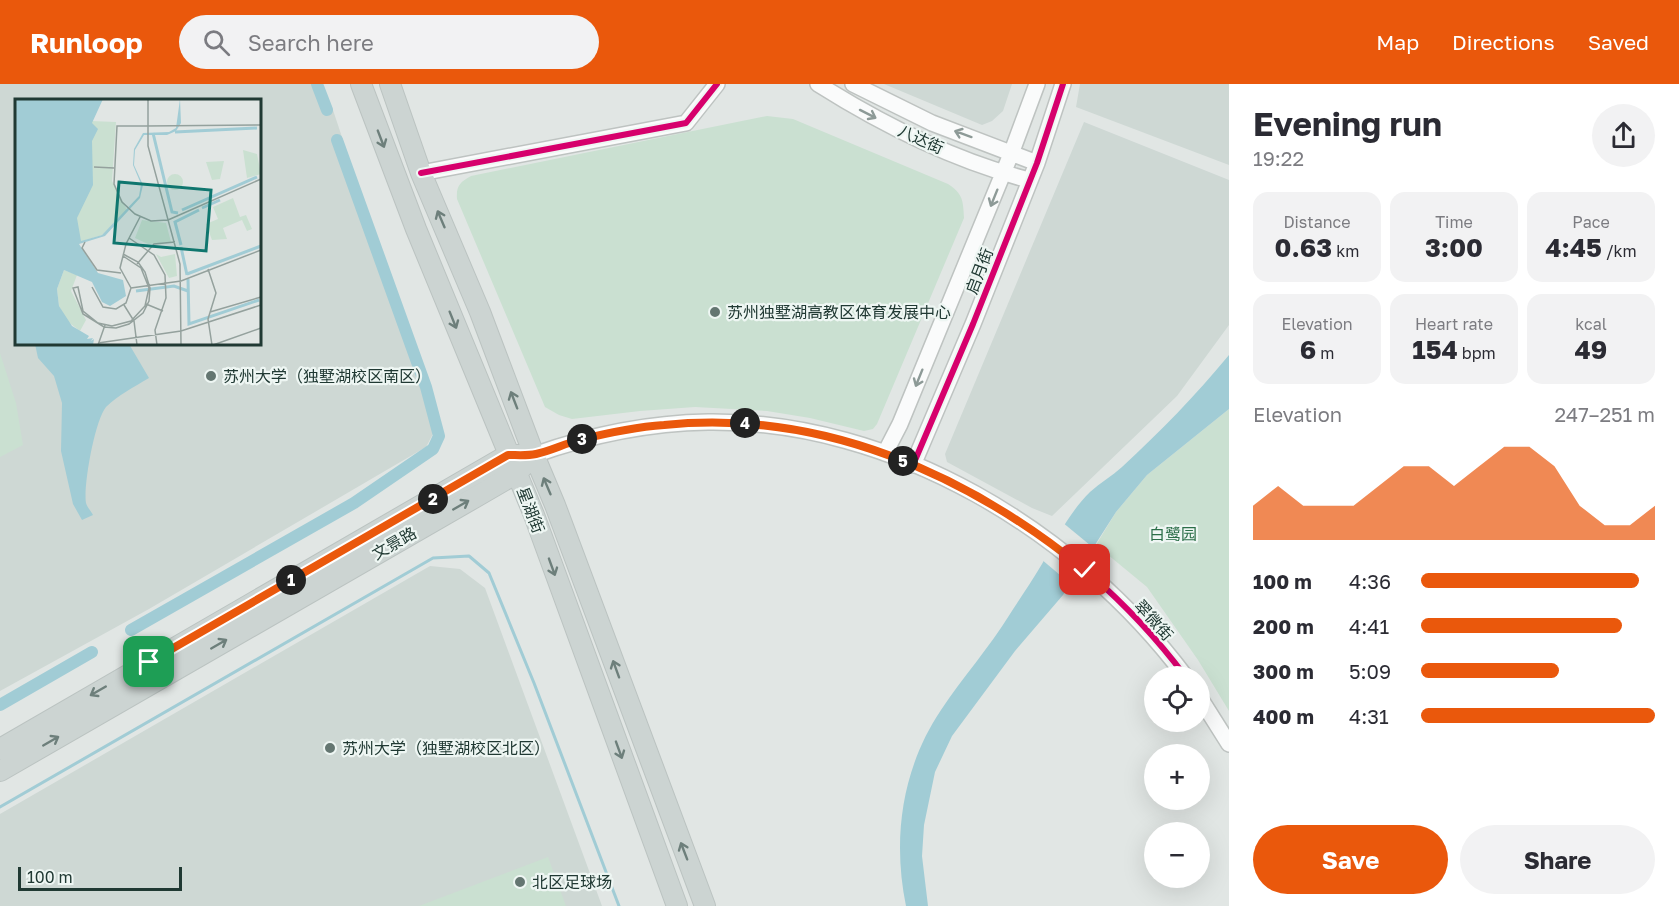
<!DOCTYPE html>
<html lang="en">
<head>
<meta charset="utf-8">
<style>
	body { margin:0; font-family:"Golos Text","Noto Sans SC",sans-serif; background:#f2f2f3; color:#2b2b33; height:100vh; display:flex; flex-direction:column; font-size:22px; white-space:nowrap }
	* { box-sizing:border-box; margin:0 }
	p { font-size:20px; color:#7c7c81 }
	.icon { flex:none; width:33px; height:33px; fill:none; stroke:currentColor; stroke-width:2; stroke-linecap:round; stroke-linejoin:round }
	.map { position:relative; flex:1; overflow:hidden }
	.panel { display:flex; flex-direction:column; background:#fff; width:450px }
	.panel>* { flex:none }
	.fabs { position:absolute; left:1144px; top:582px; display:grid; gap:12px }
	.fabs a { display:grid; place-items:center; width:66px; height:66px; border-radius:50%; background:#fff; box-shadow:0 6px 24px #0002; font-size:30px }
	.scale { position:absolute; left:18px; bottom:15px; width:164px; box-sizing:border-box; padding-left:6px; border:3px solid #203933; border-top:0; font-size:16px; line-height:21px; white-space:nowrap; color:#203933; -webkit-text-stroke:4px #eef6f3; paint-order:stroke }
	.pin { position:absolute; display:grid; place-items:center; width:51px; height:51px; color:#fff; margin:-26px; border-radius:12px; box-shadow:0 3px 9px #0006 }
	.km { position:absolute; width:30px; height:30px; margin:-15px; border-radius:50%; background:#222; color:#fff; font-size:16px; line-height:30px; text-align:center }
	.round { display:grid; place-items:center; flex:none; width:63px; height:63px; border-radius:32px; background:#f2f2f3 }
	.overview { display:flex; align-items:center; justify-content:space-between; height:102px; padding:0 24px }
	h1 { font-size:33px; font-weight:700; line-height:45px }
	.figures { display:grid; grid-template-columns:repeat(3,1fr); gap:9px; height:102px; padding:6px 24px }
	.figures div { display:grid; align-content:center; border-radius:15px; background:#f2f2f3; text-align:center }
	.figures b { font-size:26px; font-weight:700 }
	.figures small { font-size:16px; font-weight:400 }
	.figures p { font-size:16px }
	.chart { height:168px; padding:12px 24px }
	.chart p { display:flex; justify-content:space-between }
	.chart svg { width:100%; height:108px; margin-top:6px; fill:#ea580c; opacity:.7 }
	.primary-button { display:flex; gap:12px; margin-top:auto; padding:12px 24px }
	.primary-button a { flex:1; height:69px; border-radius:36px; background:#ea580c; color:#fff; font-size:24px; font-weight:700; line-height:69px; text-align:center }
	.primary-button a+a { background:#f2f2f3; color:#2b2b33 }
	ul { padding:0 24px; list-style:none; font-size:20px }
	li { display:grid; grid-template-columns:96px 72px 1fr; align-items:center; height:45px }
	li i { height:15px; border-radius:8px; background:#ea580c }
	header { display:flex; align-items:center; gap:36px; box-sizing:border-box; height:84px; padding:0 30px; background:#ea580c; color:#fff }
	header strong { font-size:28px }
	nav { display:flex; gap:33px; margin-inline-start:auto; font-size:21px }
	.search { width:420px; height:54px; background:#f2f2f3; display:flex; align-items:center; gap:15px; box-sizing:border-box; padding:0 21px; border-radius:33px; color:#7c7c81; font-size:22px }
	main { display:flex; flex:1; min-height:0 }
	.map>svg:first-child { display:block }
	.built { fill:#ced8d4; fill-rule:evenodd }
	.green { fill:#cae0d1 }
	.water { fill:#a1ccd5 }
	.pier { fill:#e1e6e4 }
	.lines { fill:none; stroke-linecap:round; stroke-linejoin:round }
	.stream { stroke:#a1ccd5; stroke-width:3 }
	.canal { stroke:#a1ccd5; stroke-width:12 }
	.minor-casing { stroke:#bec3c1; stroke-width:18 }
	.major-casing { stroke:#bbc3c1; stroke-width:22 }
	.minor { stroke:#fafbfb; stroke-width:15 }
	.major { stroke:#ccd4d2; stroke-width:20 }
	.cycleway-casing { stroke:#eef6f3; stroke-width:10 }
	.cycleway { stroke:#d6006c; stroke-width:6 }
	.oneway { stroke:#8d9a97 }
	.oneway2 { stroke:#6d7f7b }
	.route-casing { stroke:#fff; stroke-width:12 }
	.route { stroke:#ea580c; stroke-width:8 }
	.poi-dot { fill:#647671; stroke:#eef6f3; stroke-width:2 }
	.labels { text-anchor:middle; stroke-width:4.5; stroke-linejoin:round; paint-order:stroke }
	.street-label { font-size:16px; fill:#203933; stroke:#eef6f3 }
	.poi-label { font-size:16px; fill:#203933; stroke:#eef6f3; text-anchor:start }
	.park-label { font-size:16px; fill:#2b6e48; stroke:#eef6f3 }
	.inset-river { fill:none; stroke:#a1ccd5; stroke-width:3 }
	.inset-road { fill:none; stroke:#94a19d; stroke-width:1.5 }
	.view { fill:#0f766e; fill-opacity:0.15; stroke:#0f766e; stroke-width:3 }
	.inset-edge { fill:none; stroke:#203933; stroke-width:3 }
</style>
</head>
<body>
<header>
<strong>Runloop</strong>
<div class="search"><svg class="icon" aria-label="search" viewBox="0 0 24 24"><circle cx="10" cy="10" r="6"/><path d="M15 15l6 6"/></svg>Search here</div>
<nav><a>Map</a><a>Directions</a><a>Saved</a></nav>
</header>
<main>
<div class="map">
<svg width="1229" height="822" viewBox="0 0 1229 822">
	<rect width="100%" height="100%" fill="#e1e6e4"/>
	<!-- built -->
	<path class="built" d="M0,0H322L333,26L432,324L434,348L426,363L149,525L0,607ZM16,16H260V260H16Z
		M884,0H1012L1003,27L992,37L982,41Z
		M1080,0H1229V81L1076,23Z
		M1084,38L1229,96V241L1177,312L1052,432L1032,424L947,378L945,370Z
		M430,482L460,485L485,504L602,822H0V730Z"/>
	<!-- green -->
	<path class="green" d="M767,32L793,35L948,100C963,110 963,116 964,134L877,340L873,345L864,347L810,334L767,327L695,323L640,327L572,335L559,331L545,323L457,115C456,102 460,98 471,92Z
		M0,269L16,319L23,361L0,373Z
		M1229,325V627L1198,576L1147,503L1096,461L1116,428L1147,391Z
		M548,773L566,822H419Z"/>
	<!-- water -->
	<path class="water" d="M35,260H129L149,294C134,303 118,311 106,323C95,336 83,402 86,419C87,423 91,427 93,431L82,436L73,420L61,367L62,319L54,292L38,274Z
		M1229,271V325L1147,391L1116,428L1063,511L1015,567L952,652L935,688L924,741L922,772L928,822H906C892,754 902,684 941,626C963,593 989,564 1010,530C1021,513 1032,497 1042,480C1056,455 1069,429 1090,408C1100,399 1112,392 1122,383C1160,348 1196,311 1229,271Z"/>
	<!-- pier -->
	<path class="pier" d="M1062,438L1096,466L1073,502L1041,475Z"/>
	<g class="lines">
		<!-- stream -->
		<path class="stream" d="M0,723L433,474L469,472L489,489L534,599L619,822"/>
		<!-- canal -->
		<path class="canal" d="M317,0L327,26
			M131,546L354,419L433,365L439,352L426,303L337,56
			M0,621L92,568"/>
		<defs>
			<path id="minor" d="M818,0C883,41 955,77 1029,96
				M853,0L932,39L1037,79
				M421,89L686,39L717,0
				M885,369L900,340L1011,70L1037,0
				M534,371C590,351 648,339 708,338C894,336 1076,447 1185,592
				M913,381L973,240L1037,79L1063,0
				M1200,614L1229,660"/>
			<path id="major" d="M361,0L416,145L534,431L677,822
				M390,0L421,89L480,228L534,371L555,421L705,822
				M0,665L508,371H520
				M0,687L474,414L517,389L526,379"/>
		</defs>
		<!-- minor casing -->
		<use href="#minor" class="minor-casing"/>
		<!-- major casing -->
		<use href="#major" class="major-casing"/>
		<!-- minor -->
		<use href="#minor" class="minor"/>
		<!-- major -->
		<use href="#major" class="major"/>
		<defs>
			<path id="cycleway" d="M421,89L686,39L717,0
				M534,371C590,351 648,339 708,338C894,336 1076,447 1185,592
				M913,381L973,240L1037,79L1063,0"/>
		</defs>
		<!-- cycleway casing -->
		<use href="#cycleway" class="cycleway-casing"/>
		<!-- cycleway -->
		<use href="#cycleway" class="cycleway"/>
	</g>
	<!-- one-way arrows -->
	<defs><path id="oneway-shaft" d="M-6 0H5M1.5-3L5.5 0L1.5 3" fill="none" stroke-width="1.6" stroke-linecap="round" stroke-linejoin="round" transform="scale(1.5)"/></defs>
	<g class="oneway">
		<use href="#oneway-shaft" transform="translate(868 30) rotate(27)"/>
		<use href="#oneway-shaft" transform="translate(963 50) rotate(-160)"/>
		<use href="#oneway-shaft" transform="translate(994 114) rotate(112)"/>
		<use href="#oneway-shaft" transform="translate(919 294) rotate(112)"/>
	</g>
	<g class="oneway2">
		<use href="#oneway-shaft" transform="translate(381 55) rotate(69)"/>
		<use href="#oneway-shaft" transform="translate(441 135) rotate(-113)"/>
		<use href="#oneway-shaft" transform="translate(453 236) rotate(68)"/>
		<use href="#oneway-shaft" transform="translate(514 316) rotate(-111)"/>
		<use href="#oneway-shaft" transform="translate(547 402) rotate(-113)"/>
		<use href="#oneway-shaft" transform="translate(461 421) rotate(-30)"/>
		<use href="#oneway-shaft" transform="translate(552 483) rotate(70)"/>
		<use href="#oneway-shaft" transform="translate(219 560) rotate(-30)"/>
		<use href="#oneway-shaft" transform="translate(616 585) rotate(-110)"/>
		<use href="#oneway-shaft" transform="translate(98 607) rotate(150)"/>
		<use href="#oneway-shaft" transform="translate(51 657) rotate(-30)"/>
		<use href="#oneway-shaft" transform="translate(619 666) rotate(70)"/>
		<use href="#oneway-shaft" transform="translate(684 767) rotate(-111)"/>
	</g>
	<g class="lines">
		<defs>
			<path id="route" d="M149,578L508,371C517,371 527,372 536,370C550,367 564,360 579,356C607,349 635,343 664,341C820,325 966,389 1085,486"/>
		</defs>
		<!-- route casing -->
		<use href="#route" class="route-casing"/>
		<!-- route -->
		<use href="#route" class="route"/>
	</g>
	<!-- markers -->
	<g class="poi-dot">
		<circle cx="715" cy="228" r="6"/>
		<circle cx="211" cy="292" r="6"/>
		<circle cx="330" cy="664" r="6"/>
		<circle cx="520" cy="798" r="6"/>
	</g>
	<g class="labels">
		<!-- street labels -->
		<g class="street-label">
			<text transform="translate(921 55) rotate(24)" y="6">八达街</text>
			<text transform="translate(979 187) rotate(-69)" y="6">启月街</text>
			<text transform="translate(531 426) rotate(69)" y="6">星湖街</text>
			<text transform="translate(394 459) rotate(-30)" y="6">文景路</text>
			<text transform="translate(1154 536) rotate(48)" y="6">翠微街</text>
		</g>
		<!-- poi labels -->
		<g class="poi-label">
			<text x="727" y="234">苏州独墅湖高教区体育发展中心</text>
			<text x="223" y="298">苏州大学（独墅湖校区南区）</text>
			<text x="342" y="670">苏州大学（独墅湖校区北区）</text>
			<text x="532" y="804">北区足球场</text>
		</g>
		<!-- park labels -->
		<g class="park-label">
			<text x="1173" y="456">白鹭园</text>
		</g>
	</g>
	<!-- overview -->
	<g transform="translate(15 15)">
		<rect width="246" height="246" fill="#e1e6e4"/>
		<path d="M76,22L101,23L97,82L112,111L87,136L64,143L58,123ZM228,51L242,55L246,75L232,79ZM209,62L205,80L197,81L191,63ZM152 83a8 8 0 1 1 16 0a8 8 0 1 1-16 0ZM218,99L225,118L231,116L237,130L232,132L227,121L208,129L212,140L197,141L191,125L203,120L198,108ZM127,121L151,124L156,143L133,145L120,139ZM141,155L146,158L160,155L162,177L154,179ZM49,171L62,176L56,192L71,221L65,232L52,222L44,207L42,190Z" fill="#cae0d1"/>
		<path d="M88,0L77,24L83,30L77,42L78,86L62,119L66,142L87,136L124,97L126,85L118,66L119,50L128,34L154,33L161,29L165,0L166,24L161,32L152,36H129L120,51L119,66L128,86L125,99L90,137L64,145L83,174L108,181L111,197L95,207L87,203L77,183L49,171L42,190L44,207L57,227L74,237L72,240L78,239L76,242L79,240L78,246H0V1Z" fill="#a1ccd5"/>
		<path class="inset-river" d="M160,33L242,29M138,34L157,113L163,114M187,109L205,101M167,111L242,78M166,146L160,123L184,111M166,148L172,176M172,175L246,147M173,180L174,225L244,201M121,192L159,187L173,192"/>
		<path class="inset-road" d="M133,0V47L165,165L166,246M131,27H102L99,85L107,103L120,115L136,122L153,121M131,27L246,26M79,68L99,69M153,121L246,80M114,139L139,156L150,176L151,199L140,231L142,246M70,143L67,149L82,171L106,174M108,157L126,169L134,189L130,207L116,222L97,227L83,224L68,212L63,188L58,189L68,215L89,228L101,229L114,225L128,214L134,202L135,189L130,173L123,163L108,155M122,165L139,145L160,143M193,170L201,194L193,220L197,246M77,188L88,208L101,210L111,204L116,189L105,169L111,145L125,118M116,189L166,182L246,151M131,205L148,212M109,206L119,222L122,246M195,213L246,198M83,244L166,232L246,206M83,246L90,226M198,246L246,229"/>
		<path class="view" d="M104,83L196,91L191,152L99,144Z"/>
		<rect width="246" height="246" class="inset-edge"/>
	</g>
</svg>
<div class="fabs">
<a><svg class="icon" aria-label="locate" viewBox="0 0 24 24"><circle cx="12" cy="12" r="6"/><path d="M12 2v4M12 18v4M2 12h4M18 12h4"/></svg></a>
<a>+</a>
<a>−</a>
</div>
<div class="scale">100 m</div>
<div class="pin" style="left:149px;top:578px;background:#1e9e55"><svg class="icon" aria-label="arrive" viewBox="0 0 24 24"><path d="M6 21V4h12l-3 4 3 4H6"/></svg></div>
<div class="pin" style="left:1085px;top:486px;background:#d93025"><svg class="icon" aria-label="check" viewBox="0 0 24 24"><path d="M5 12l5 5 9-10"/></svg></div>
<b class="km" style="left:291px;top:496px">1</b>
<b class="km" style="left:433px;top:415px">2</b>
<b class="km" style="left:582px;top:355px">3</b>
<b class="km" style="left:745px;top:339px">4</b>
<b class="km" style="left:903px;top:377px">5</b>
</div>
<section class="panel">
<div class="overview"><div><h1>Evening run</h1><p>19:22</p></div><a class="round"><svg class="icon" aria-label="share" viewBox="0 0 24 24"><path d="M12 15V3M7 8l5-5 5 5M5 13v7h14v-7"/></svg></a></div>
<div class="figures">
<div><p>Distance</p><b>0.63<small> km</small></b></div>
<div><p>Time</p><b>3:00</b></div>
<div><p>Pace</p><b>4:45<small> /km</small></b></div>
</div>
<div class="figures">
<div><p>Elevation</p><b>6<small> m</small></b></div>
<div><p>Heart rate</p><b>154<small> bpm</small></b></div>
<div><p>kcal</p><b>49</b></div>
</div>
<div class="chart"><p><span>Elevation</span>247–251 m</p>
<svg viewBox="0 0 160 44" preserveAspectRatio="none"><path d="M0 44V30L10 22L20 30L30 30L40 30L50 22L60 14L70 14L80 22L90 14L100 6L110 6L120 14L130 30L140 38L150 38L160 30V44z"/></svg>
</div>
<ul>
<li><b>100 m</b>4:36<i style="width:93%"></i></li>
<li><b>200 m</b>4:41<i style="width:86%"></i></li>
<li><b>300 m</b>5:09<i style="width:59%"></i></li>
<li><b>400 m</b>4:31<i style="width:100%"></i></li>
</ul>
<div class="primary-button"><a>Save</a><a>Share</a></div>
</section>
</main>
</body>
</html>
